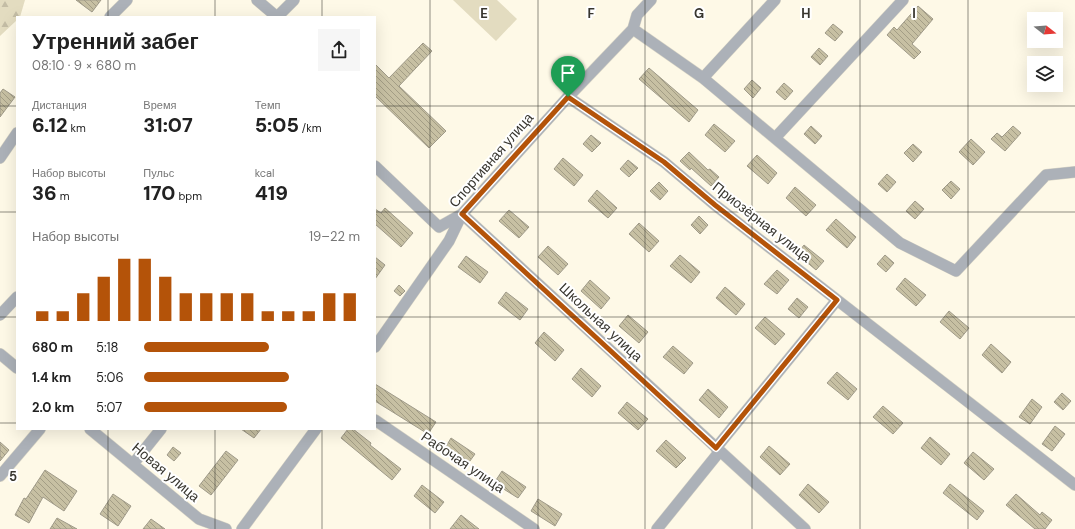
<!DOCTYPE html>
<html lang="ru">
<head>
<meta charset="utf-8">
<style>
	body { margin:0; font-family:"DM Sans",sans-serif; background:#f6f6f6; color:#222; height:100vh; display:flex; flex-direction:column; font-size:15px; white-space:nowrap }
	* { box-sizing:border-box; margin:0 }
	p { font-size:13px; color:#767676 }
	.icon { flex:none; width:22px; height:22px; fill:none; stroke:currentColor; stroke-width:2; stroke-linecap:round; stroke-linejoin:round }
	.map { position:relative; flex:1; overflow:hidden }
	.details { position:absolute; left:16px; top:16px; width:360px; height:414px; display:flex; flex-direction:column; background:#fff; border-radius:0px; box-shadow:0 4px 16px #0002 }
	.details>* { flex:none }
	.needle { width:26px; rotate:107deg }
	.buttons { position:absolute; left:1027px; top:12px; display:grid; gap:8px }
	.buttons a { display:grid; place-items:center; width:36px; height:36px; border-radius:0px; background:#fff; box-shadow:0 4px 16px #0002; font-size:20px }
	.pin { position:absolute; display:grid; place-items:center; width:34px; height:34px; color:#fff; margin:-41px -17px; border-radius:50% 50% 50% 0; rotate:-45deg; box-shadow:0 0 4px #0007 }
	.pin .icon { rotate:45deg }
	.round { display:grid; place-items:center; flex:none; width:42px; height:42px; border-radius:0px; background:#f6f6f6 }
	.head { display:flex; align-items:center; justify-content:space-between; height:68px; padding:0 16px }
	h1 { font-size:22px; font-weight:800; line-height:30px }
	.metrics { display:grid; grid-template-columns:repeat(3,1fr); gap:6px; height:68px; padding:4px 16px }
	.metrics div { display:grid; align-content:center }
	.metrics b { font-size:20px; font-weight:800 }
	.metrics small { font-size:11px; font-weight:400 }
	.metrics p { font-size:11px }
	.chart { height:112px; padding:8px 16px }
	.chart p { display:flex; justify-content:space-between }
	.chart svg { width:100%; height:72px; margin-top:4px; stroke:#b45309; stroke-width:6 }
	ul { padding:0 16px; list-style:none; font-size:13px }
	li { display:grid; grid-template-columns:64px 48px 1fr; align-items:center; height:30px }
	li i { height:10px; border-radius:5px; background:#b45309 }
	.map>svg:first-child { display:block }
	.forest { fill:url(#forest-firs) }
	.pitch { fill:#e3dcc0 }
	.building { fill:url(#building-back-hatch); stroke:#9f9a89 }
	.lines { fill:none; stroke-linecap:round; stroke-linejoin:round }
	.minor-casing { stroke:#dad6c6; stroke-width:12 }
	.minor { stroke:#acb1b8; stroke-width:11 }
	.route-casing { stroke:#fff; stroke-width:8 }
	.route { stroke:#b45309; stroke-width:5 }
	.grid { fill:none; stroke:#38362f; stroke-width:1; stroke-opacity:0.55 }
	.labels { text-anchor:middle; stroke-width:4; stroke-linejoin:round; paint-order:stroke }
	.street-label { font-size:14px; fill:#38362f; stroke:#fff }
	.grid-label { font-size:13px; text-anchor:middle; font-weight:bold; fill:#38362f; stroke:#fff; stroke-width:4; stroke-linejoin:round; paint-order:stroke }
</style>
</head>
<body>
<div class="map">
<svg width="1075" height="529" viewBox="0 0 1075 529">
	<defs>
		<pattern id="forest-firs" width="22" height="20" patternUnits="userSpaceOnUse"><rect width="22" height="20" fill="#e3dcc0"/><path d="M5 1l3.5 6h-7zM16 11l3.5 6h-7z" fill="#c4bda5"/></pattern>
		<pattern id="building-back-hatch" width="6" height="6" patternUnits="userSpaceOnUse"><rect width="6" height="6" fill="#c7c0a3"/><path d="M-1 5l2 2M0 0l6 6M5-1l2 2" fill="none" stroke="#a39d85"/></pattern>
	</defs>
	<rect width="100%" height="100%" fill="#fef9e7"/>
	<!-- forest -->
	<path class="forest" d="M0,0H25L20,17H17V20L0,36Z"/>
	<!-- pitch -->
	<path class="pitch" d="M453,0H497L517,19L496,41Z"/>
	<!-- building -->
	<path class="building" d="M76,0H101L92,12Z
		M918,6L933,19L912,44L921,52L914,59L887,35L894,27L897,30Z
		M833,24L843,32L835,41L825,33Z
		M423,43L432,51L399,86L446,131L429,148L375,96V64L389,78Z
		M819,48L828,56L820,65L811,57Z
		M649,68L698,110L689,122L639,79Z
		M752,80L761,88L753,98L744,89Z
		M784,83L793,91L785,100L776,92Z
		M3,89L15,97L0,117V93Z
		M714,124L735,141L725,152L705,135Z
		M811,126L822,136L815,144L804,134Z
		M1013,126L1021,133L1005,151L991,139L997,133L1002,137Z
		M591,135L601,143L592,152L583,144Z
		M971,139L985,152L973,165L959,152Z
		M913,144L922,152L913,162L904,153Z
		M689,152L708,170L710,169L719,177L711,186L691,168L690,170L680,161Z
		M757,155L777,173L768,184L747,166Z
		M563,158L583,175L574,186L554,169Z
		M628,160L638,168L629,177L620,169Z
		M887,174L896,182L887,192L878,184Z
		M951,181L960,189L951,199L942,190Z
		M659,182L668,191L660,200L650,191Z
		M795,187L816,205L806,216L786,198Z
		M597,190L617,208L608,218L588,201Z
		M915,201L924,209L915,219L906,211Z
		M385,208L413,233L401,247L375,224V209L381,213Z
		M509,210L529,227L519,238L499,221Z
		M699,216L708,225L700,234L691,225Z
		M836,219L856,237L847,248L826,230Z
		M639,223L659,241L649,252L629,234Z
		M804,245L824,261L816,270L797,254Z
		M548,246L568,264L558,275L538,257Z
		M680,255L700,272L691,283L670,266Z
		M885,255L894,263L886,272L877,264Z
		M466,256L488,272L480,283L458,267Z
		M375,257L385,265L375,279Z
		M777,270L789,280L777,294L764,284Z
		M905,278L926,295L916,306L896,289Z
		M590,280L610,298L601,309L581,291Z
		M399,285L405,291L400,296L394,291Z
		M725,287L745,304L736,315L716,298Z
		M506,292L528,309L520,320L498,303Z
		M797,298L808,307L799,318L788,309Z
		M949,311L969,328L960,339L940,322Z
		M628,315L648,332L639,343L619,326Z
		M765,317L785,334L775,345L755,328Z
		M544,332L564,350L555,361L535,343Z
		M991,344L1011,362L1002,373L982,355Z
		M673,346L693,363L684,374L663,357Z
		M581,368L601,386L592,397L572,379Z
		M837,372L857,389L848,400L827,383Z
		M375,384L436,422L428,434L375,401Z
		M708,389L728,407L719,418L699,400Z
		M1062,393L1071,401L1063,410L1054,402Z
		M1032,399L1042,407L1030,424L1019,417Z
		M627,402L648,419L638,430L618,413Z
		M883,406L903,423L893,434L873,417Z
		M1055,426L1065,434L1052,451L1042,444Z
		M241,429H261L254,438Z
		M348,429H353L371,443L370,445L401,469L392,480L341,438Z
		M930,437L950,454L941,465L921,448Z
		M451,438L475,454L467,465L444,450Z
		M666,440L686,458L676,468L656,451Z
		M0,442L9,450L0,461Z
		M769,446L790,464L780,475L760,457Z
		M173,447L181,453L174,461L167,455Z
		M226,451L238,460L211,495L199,486Z
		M973,452L994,469L984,480L964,463Z
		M45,470L77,491L64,511L43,497L29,523L15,515L24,498L26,499Z
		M502,471L526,487L518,498L494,483Z
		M808,484L829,502L819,513L799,495Z
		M950,484L984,511L977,520L943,493Z
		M422,485L444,502L435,513L414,496Z
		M113,494L131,506L118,526L100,514Z
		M1016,494L1040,515L1042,512L1052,520L1045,529H1035L1006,505Z
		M538,499L562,514L555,526L531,511Z
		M461,515L479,529H450Z
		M57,518L77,529H50Z
		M151,519L165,529H143Z"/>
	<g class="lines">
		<defs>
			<path id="minor" d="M257,0L277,17L294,0
				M110,17L127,0
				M633,29L637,15L651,0
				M703,78L775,0
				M568,97L664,162L715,205L1075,485
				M775,138L903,0
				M0,158L17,133
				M375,166L439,227L462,214L805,529
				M0,315L17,297
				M375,347L449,241L462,214L568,97L633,29L703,78L900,243L956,271L1046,175L1075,172
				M0,354L17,368
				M375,420L534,529
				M90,429L199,519L226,529
				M716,448L837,300
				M133,464L161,429
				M0,476L40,429
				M242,529L316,429
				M657,529L720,451"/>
		</defs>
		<!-- minor casing -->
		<use href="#minor" class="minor-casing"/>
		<!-- minor -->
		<use href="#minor" class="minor"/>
	</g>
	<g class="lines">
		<defs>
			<path id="route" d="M568,97L664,162L715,205L837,300L716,448L462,214Z"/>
		</defs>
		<!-- route casing -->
		<use href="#route" class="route-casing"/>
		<!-- route -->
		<use href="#route" class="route"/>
	</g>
	<!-- grid -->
	<path class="grid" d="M108,0V17M215,0V17M322,0V17M430,0V529M538,0V529M645,0V529M752,0V529M860,0V529M968,0V529M0,106H17M375,106H1075M0,212H17M375,212H1075M0,317H17M375,317H1075M0,423H17M375,423H1075M108,429V529M215,429V529M322,429V529"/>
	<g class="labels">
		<!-- street labels -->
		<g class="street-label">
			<text transform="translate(491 160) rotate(-49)" y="5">Спортивная улица</text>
			<text transform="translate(762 222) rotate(38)" y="5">Приозёрная улица</text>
			<text transform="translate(601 322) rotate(43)" y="5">Школьная улица</text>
			<text transform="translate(463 462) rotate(34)" y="5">Рабочая улица</text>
			<text transform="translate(166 472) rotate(40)" y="5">Новая улица</text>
		</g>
	</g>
	<g class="grid-label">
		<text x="484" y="18">E</text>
		<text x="591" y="18">F</text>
		<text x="699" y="18">G</text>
		<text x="806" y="18">H</text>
		<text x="914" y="18">I</text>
		<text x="13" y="481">5</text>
	</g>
</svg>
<div class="buttons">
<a><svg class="needle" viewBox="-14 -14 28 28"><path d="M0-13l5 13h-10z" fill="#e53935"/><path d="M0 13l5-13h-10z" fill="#767676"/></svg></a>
<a><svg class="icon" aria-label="layers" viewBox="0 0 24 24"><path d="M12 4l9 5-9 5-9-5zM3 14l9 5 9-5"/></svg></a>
</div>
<div class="pin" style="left:568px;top:97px;background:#1e9e55"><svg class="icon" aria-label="arrive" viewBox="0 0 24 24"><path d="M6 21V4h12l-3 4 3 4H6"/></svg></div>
<section class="details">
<div class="head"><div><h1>Утренний забег</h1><p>08:10 · 9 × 680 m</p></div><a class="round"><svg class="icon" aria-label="share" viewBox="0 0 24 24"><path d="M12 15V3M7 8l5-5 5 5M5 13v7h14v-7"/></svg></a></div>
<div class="metrics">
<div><p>Дистанция</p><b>6.12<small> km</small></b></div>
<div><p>Время</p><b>31:07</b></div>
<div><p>Темп</p><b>5:05<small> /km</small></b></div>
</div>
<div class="metrics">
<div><p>Набор высоты</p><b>36<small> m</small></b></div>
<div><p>Пульс</p><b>170<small> bpm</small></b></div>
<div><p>kcal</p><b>419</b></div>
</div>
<div class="chart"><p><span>Набор высоты</span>19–22 m</p>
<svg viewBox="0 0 160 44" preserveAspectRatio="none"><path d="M5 44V38M15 44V38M25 44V27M35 44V17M45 44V6M55 44V6M65 44V17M75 44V27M85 44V27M95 44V27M105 44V27M115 44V38M125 44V38M135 44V38M145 44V27M155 44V27"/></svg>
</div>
<ul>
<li><b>680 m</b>5:18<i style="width:58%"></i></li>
<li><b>1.4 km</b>5:06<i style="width:67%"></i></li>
<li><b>2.0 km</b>5:07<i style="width:66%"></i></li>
</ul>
</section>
</div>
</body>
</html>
